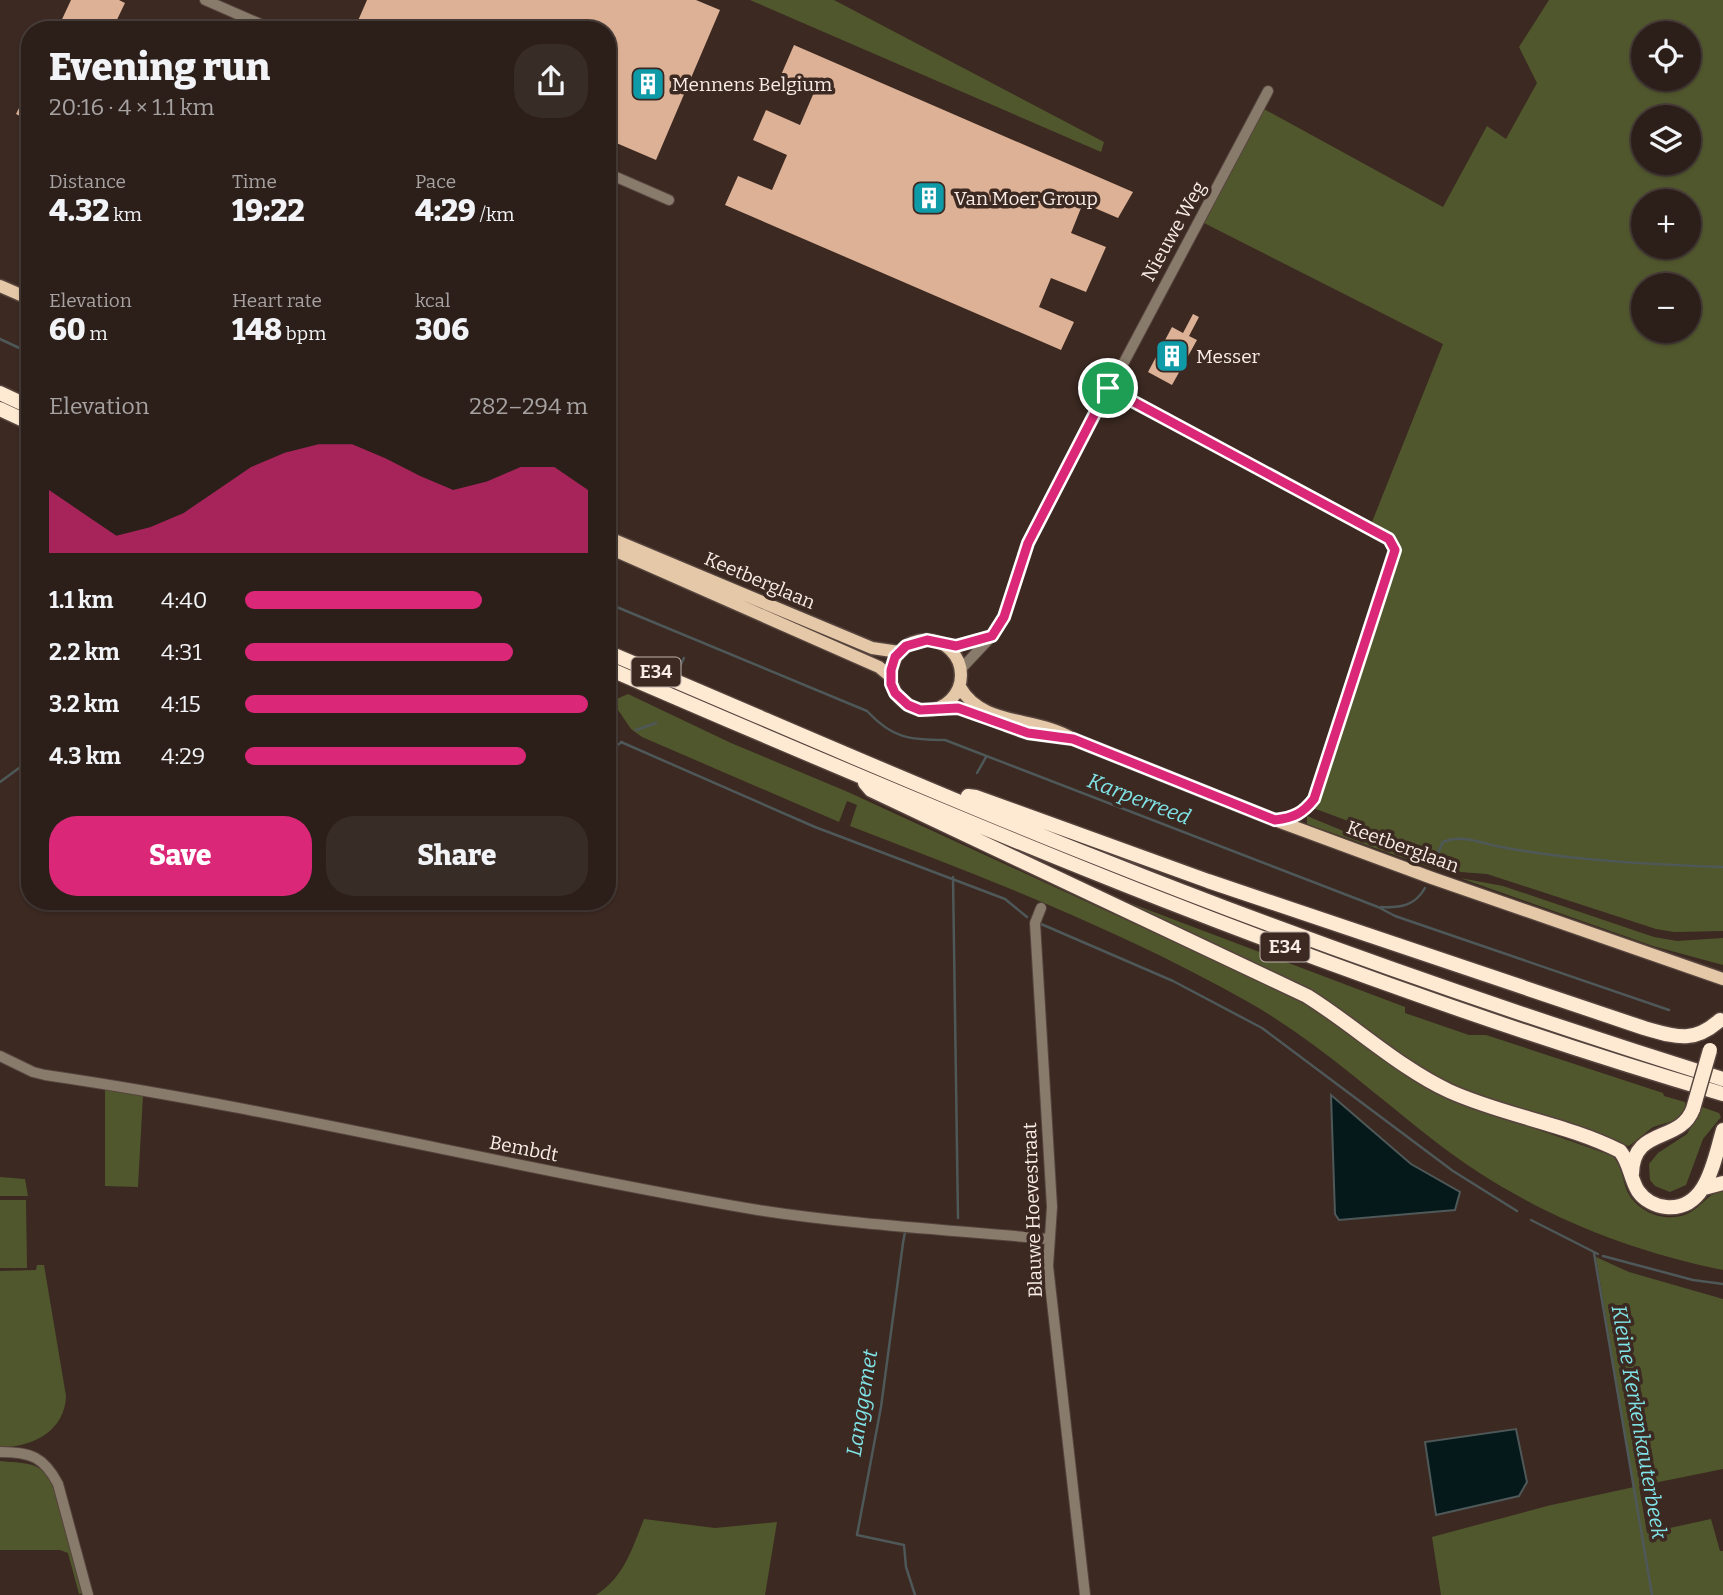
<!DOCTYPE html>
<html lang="en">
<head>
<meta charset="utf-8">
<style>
	body { margin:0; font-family:Bitter,serif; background:#382c27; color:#f1f3f6; height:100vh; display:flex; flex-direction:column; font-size:26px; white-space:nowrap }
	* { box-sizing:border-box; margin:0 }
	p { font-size:23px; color:#a6a2a2 }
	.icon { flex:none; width:38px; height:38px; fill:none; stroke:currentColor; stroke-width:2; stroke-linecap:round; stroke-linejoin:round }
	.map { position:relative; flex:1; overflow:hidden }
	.sheet { position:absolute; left:21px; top:21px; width:595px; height:889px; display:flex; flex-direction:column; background:#2c1f1a; border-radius:28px; box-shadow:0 2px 5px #0004,0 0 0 2px #483d39 }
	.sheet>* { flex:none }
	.buttons { position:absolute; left:1631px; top:21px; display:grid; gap:14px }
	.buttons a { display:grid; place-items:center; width:70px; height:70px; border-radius:50%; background:#2c1f1a; box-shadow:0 2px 5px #0004,0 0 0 2px #483d39; font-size:35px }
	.pin { position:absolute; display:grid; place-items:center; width:60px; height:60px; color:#fff; margin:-30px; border:4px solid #fff; border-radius:50%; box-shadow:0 2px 7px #0007 }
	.round { display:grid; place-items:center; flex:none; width:74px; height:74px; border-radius:28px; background:#382c27 }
	.head { display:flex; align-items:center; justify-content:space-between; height:119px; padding:0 28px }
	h1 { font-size:38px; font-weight:800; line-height:52px }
	.figures { display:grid; grid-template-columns:repeat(3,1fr); gap:10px; height:119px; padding:7px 28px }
	.figures div { display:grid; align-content:center }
	.figures b { font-size:30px; font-weight:800 }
	.figures small { font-size:19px; font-weight:400 }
	.figures p { font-size:19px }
	.chart { height:196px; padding:14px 28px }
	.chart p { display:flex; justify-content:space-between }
	.chart svg { width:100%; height:126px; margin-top:7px; fill:#db2777; opacity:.7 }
	.button { display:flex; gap:14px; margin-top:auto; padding:14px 28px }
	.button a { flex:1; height:80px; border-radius:28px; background:#db2777; color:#fff; font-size:28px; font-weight:800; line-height:80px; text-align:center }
	.button a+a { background:#382c27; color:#f1f3f6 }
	ul { padding:0 28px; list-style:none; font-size:23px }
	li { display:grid; grid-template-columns:112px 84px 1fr; align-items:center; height:52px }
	li i { height:18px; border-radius:9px; background:#db2777 }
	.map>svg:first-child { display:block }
	.green { fill:#51572d; fill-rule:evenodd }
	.water { fill:#06191a; stroke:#4f5858; stroke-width:2 }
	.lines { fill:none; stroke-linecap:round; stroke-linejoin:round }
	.stream { stroke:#4f5858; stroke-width:2.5 }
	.building { fill:#ddb196 }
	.minor-casing { stroke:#56443e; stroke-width:12 }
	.major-casing { stroke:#56443e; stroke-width:15 }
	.highway-casing { stroke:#56443e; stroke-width:17 }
	.minor { stroke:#887b6b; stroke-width:10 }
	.major { stroke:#e4c8a7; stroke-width:12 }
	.highway { stroke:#fee9d2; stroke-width:14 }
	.highway-bridge-casing { stroke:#56443e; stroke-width:17; stroke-linecap:butt }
	.highway-bridge { stroke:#fee9d2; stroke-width:14 }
	.route-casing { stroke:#fff; stroke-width:14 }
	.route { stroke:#db2777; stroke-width:9 }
	.labels { text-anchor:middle; stroke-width:7; stroke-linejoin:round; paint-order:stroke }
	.shield { fill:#3b2922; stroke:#c0b2ac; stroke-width:2 }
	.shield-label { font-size:18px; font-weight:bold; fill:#f9ece7 }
	.poi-label { font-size:19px; fill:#f9ece7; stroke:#3b2922; text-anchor:start }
	.street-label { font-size:19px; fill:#f9ece7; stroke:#3b2922 }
	.water-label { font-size:21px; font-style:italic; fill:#80e4e8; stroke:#3b2922 }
</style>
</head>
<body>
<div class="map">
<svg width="1723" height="1595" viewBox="0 0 1723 1595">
	<rect width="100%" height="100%" fill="#3b2922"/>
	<!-- green -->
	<path class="green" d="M750,0H834L1104,142L1101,152Z
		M1549,0H1723V931L1674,932L1656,929L1487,874L1460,872L1419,858L1386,835L1313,808L1402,548L1390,532L1372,522L1443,344L1204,223L1264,109L1443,207L1487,126L1506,139L1537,83L1519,47ZM1643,33H1689V79H1643ZM1643,117H1689V163H1643ZM1643,201H1689V247H1643ZM1643,285H1689V331H1643Z
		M628,694L731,743L848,792L1283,992L1333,1020L1408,1077L1439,1095L1613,1156C1622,1167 1622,1178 1627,1191C1638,1213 1665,1223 1687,1214C1701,1208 1708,1193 1723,1190V1270C1616,1248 1519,1207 1432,1139C1373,1093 1316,1041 1250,1003C1123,931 986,878 850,826L857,805L847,801L839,822L642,737L631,729L612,701Z
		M1307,816L1438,870L1460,878L1503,886L1654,937L1677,941L1723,938V965L1653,946L1307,824Z
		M1085,886L1405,1007V1013L1469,1035H1486L1663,1093L1664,1096L1685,1102L1686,1107L1676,1120L1653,1127L1629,1146L1524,1113L1449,1084L1402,1057L1322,999Z
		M105,1088L143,1095L138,1187L105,1186Z
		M1702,1107L1719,1113L1721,1117L1703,1139L1686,1185L1670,1192L1655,1186L1650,1180L1649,1164L1658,1153L1687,1134Z
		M0,1177L25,1179L28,1196H0Z
		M0,1200H26L27,1268H0Z
		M1596,1257L1629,1272L1723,1299V1469L1639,1486L1647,1533L1711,1519L1720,1551H1723V1595H1441L1432,1537L1547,1506L1634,1487Z
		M37,1265H44L66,1396C65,1431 32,1448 0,1447V1271L36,1270Z
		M0,1461C14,1463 30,1461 42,1470C59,1482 77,1569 83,1593L79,1594L68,1553L60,1550H0Z
		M644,1519L715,1528L777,1522L765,1595H596C624,1577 632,1549 644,1519Z"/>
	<!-- water -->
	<path class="water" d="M1331,1095L1411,1164L1460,1192L1455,1210L1339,1220L1335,1214Z
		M1516,1429L1527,1482L1519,1496L1436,1515L1425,1442Z"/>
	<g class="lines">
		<!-- stream -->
		<path class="stream" d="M0,339L30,353
			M607,603L867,711C892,738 909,740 945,740L1378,907L1395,916L1669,1010
			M680,666L684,658
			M636,730L656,723
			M621,742L815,827L1005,899L1027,917
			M607,752L622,742
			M977,773L986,757
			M0,782L30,760
			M1433,863L1443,842C1463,834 1480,843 1501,847C1575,861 1648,864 1723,867
			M953,877L958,1218
			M1381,907C1400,908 1415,906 1425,888
			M1041,924L1173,981L1262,1028L1453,1171L1517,1211
			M1531,1220L1598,1254
			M913,1232H905L903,1243L881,1407L857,1535L904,1545L906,1567L915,1595
			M1594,1253L1652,1595
			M1603,1256L1693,1280L1723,1284"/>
	</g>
	<!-- building -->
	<path class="building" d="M71,0H119L125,3L112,30H57Z
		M367,0H696L720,10L656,160L607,139V30H360L357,23Z
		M794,45L1133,192L1118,218L1083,203L1071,233L1106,247L1086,292L1051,278L1039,307L1074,322L1061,350L725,205L738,176L772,190L787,155L753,140L766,110L800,125L815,90L781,75Z
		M30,86V121L16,114Z
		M1193,314L1199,317L1189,336L1197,340L1172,385L1148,372L1172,327L1183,333Z"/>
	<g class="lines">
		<defs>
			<path id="minor" d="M205,0L274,30
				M607,173L669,200
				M1108,388L1389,539L1395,550L1314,799C1303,813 1294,818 1276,820
				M945,646H956L991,636
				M961,669L992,636L1004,617L1028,543L1268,91
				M1041,908L1035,923L1052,1207L1048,1266L1085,1595
				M0,1056L33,1072L45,1075C285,1110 520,1170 758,1210C854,1225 952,1230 1048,1239
				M0,1452C31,1452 44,1457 58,1484L88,1595"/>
			<path id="major" d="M0,286L30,299
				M607,537L872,648L899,652
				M607,547L879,667L891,677
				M891 675a35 35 0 1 1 70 0a35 35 0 1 1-70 0Z
				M960,687C982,727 1036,716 1073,739L1275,820L1432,878L1723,979
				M942,707L958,708L981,716
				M1008,726L1028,733L1066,738"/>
			<path id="highway" d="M0,393L30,407
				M0,409L30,423
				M607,652C771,721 934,794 1100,859C1305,941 1512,1013 1723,1079
				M607,668C972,826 1341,982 1723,1094
				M865,783L871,790L1307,996C1355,1026 1398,1067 1449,1091C1504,1116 1567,1124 1620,1151C1630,1163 1630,1178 1638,1191C1644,1200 1655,1206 1666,1207C1707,1211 1714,1160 1723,1130
				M968,796L976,797L1208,881L1644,1028C1676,1037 1693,1044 1720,1020
				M1632,1174C1633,1126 1680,1144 1693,1109
				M1704,1188L1723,1183"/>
		</defs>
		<!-- minor casing -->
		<use href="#minor" class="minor-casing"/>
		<!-- major casing -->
		<use href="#major" class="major-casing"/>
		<!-- highway casing -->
		<use href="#highway" class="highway-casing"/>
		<!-- minor -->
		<use href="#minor" class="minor"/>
		<!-- major -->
		<use href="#major" class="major"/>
		<!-- highway -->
		<use href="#highway" class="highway"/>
		<defs>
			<path id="highway-bridge" d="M1693,1109L1710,1050"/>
		</defs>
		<!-- highway-bridge casing -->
		<use href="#highway-bridge" class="highway-bridge-casing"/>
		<!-- highway-bridge -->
		<use href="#highway-bridge" class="highway-bridge"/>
	</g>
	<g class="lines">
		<defs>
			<path id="route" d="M1108,388L1389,539L1395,550L1314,799C1303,813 1294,818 1275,820L1073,739L1028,733L958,708L920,710L908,705L895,693L891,684V670L895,657L906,646L927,640L956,646L992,636L1004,617L1028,543Z"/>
		</defs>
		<!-- route casing -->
		<use href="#route" class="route-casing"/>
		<!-- route -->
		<use href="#route" class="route"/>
	</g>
	<!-- icons -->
	<defs>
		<symbol id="building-square" viewBox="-11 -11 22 22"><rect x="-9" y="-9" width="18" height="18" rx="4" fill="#0f9aa8" stroke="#3b2922"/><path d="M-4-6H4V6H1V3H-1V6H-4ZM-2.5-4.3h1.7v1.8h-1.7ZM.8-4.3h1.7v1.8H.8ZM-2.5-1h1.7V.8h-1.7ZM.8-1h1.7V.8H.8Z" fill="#fff"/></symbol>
	</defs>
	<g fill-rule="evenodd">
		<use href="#building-square" x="629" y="65" width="38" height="38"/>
		<use href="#building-square" x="910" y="179" width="38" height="38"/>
		<use href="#building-square" x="1153" y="337" width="38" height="38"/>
	</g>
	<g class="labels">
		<!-- shield labels -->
		<g class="shield">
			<rect x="631.5" y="657.5" width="49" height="29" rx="5"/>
			<rect x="1260.5" y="932.5" width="49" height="29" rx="5"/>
		</g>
		<g class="shield-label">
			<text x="656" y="678">E34</text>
			<text x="1285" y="953">E34</text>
		</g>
		<!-- poi labels -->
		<g class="poi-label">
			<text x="672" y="91">Mennens Belgium</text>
			<text x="954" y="205">Van Moer Group</text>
			<text x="1196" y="363">Messer</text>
		</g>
		<!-- street labels -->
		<g class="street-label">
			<text transform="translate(1173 231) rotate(-61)" y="7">Nieuwe Weg</text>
			<text transform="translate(760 580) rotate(23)" y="7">Keetberglaan</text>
			<text transform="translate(1403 846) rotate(20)" y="7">Keetberglaan</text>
			<text transform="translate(524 1148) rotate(11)" y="7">Bembdt</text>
			<text transform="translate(1032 1210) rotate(-92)" y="7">Blauwe Hoevestraat</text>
		</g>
		<!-- water labels -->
		<g class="water-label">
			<text transform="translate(1139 799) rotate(21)" y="7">Karperreed</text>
			<text transform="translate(862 1403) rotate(-81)" y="7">Langgemet</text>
			<text transform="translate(1639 1422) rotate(80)" y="7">Kleine Kerkenkauterbeek</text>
		</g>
	</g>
</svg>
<div class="buttons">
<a><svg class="icon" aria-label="locate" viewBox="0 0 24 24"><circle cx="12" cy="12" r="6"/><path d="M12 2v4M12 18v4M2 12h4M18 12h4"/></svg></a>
<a><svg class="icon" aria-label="layers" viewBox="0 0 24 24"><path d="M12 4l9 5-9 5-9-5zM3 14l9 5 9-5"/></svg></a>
<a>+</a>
<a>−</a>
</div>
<div class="pin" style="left:1108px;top:388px;background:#1e9e55"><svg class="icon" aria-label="arrive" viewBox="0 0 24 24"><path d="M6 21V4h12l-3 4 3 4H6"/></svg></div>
<section class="sheet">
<div class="head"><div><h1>Evening run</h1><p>20:16 · 4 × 1.1 km</p></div><a class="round"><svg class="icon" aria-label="share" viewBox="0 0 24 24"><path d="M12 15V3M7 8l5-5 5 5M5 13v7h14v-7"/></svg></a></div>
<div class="figures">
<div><p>Distance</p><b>4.32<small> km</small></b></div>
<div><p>Time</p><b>19:22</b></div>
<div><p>Pace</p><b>4:29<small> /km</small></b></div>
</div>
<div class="figures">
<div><p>Elevation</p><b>60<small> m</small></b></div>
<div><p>Heart rate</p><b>148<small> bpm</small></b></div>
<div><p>kcal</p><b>306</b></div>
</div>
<div class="chart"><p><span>Elevation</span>282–294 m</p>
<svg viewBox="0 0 160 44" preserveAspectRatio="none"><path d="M0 44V22L10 30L20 38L30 35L40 30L50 22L60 14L70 9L80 6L90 6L100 11L110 17L120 22L130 19L140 14L150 14L160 22V44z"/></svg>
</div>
<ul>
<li><b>1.1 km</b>4:40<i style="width:69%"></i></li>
<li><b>2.2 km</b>4:31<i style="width:78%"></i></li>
<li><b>3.2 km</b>4:15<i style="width:100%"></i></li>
<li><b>4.3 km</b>4:29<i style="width:82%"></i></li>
</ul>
<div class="button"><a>Save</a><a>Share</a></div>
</section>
</div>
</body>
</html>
